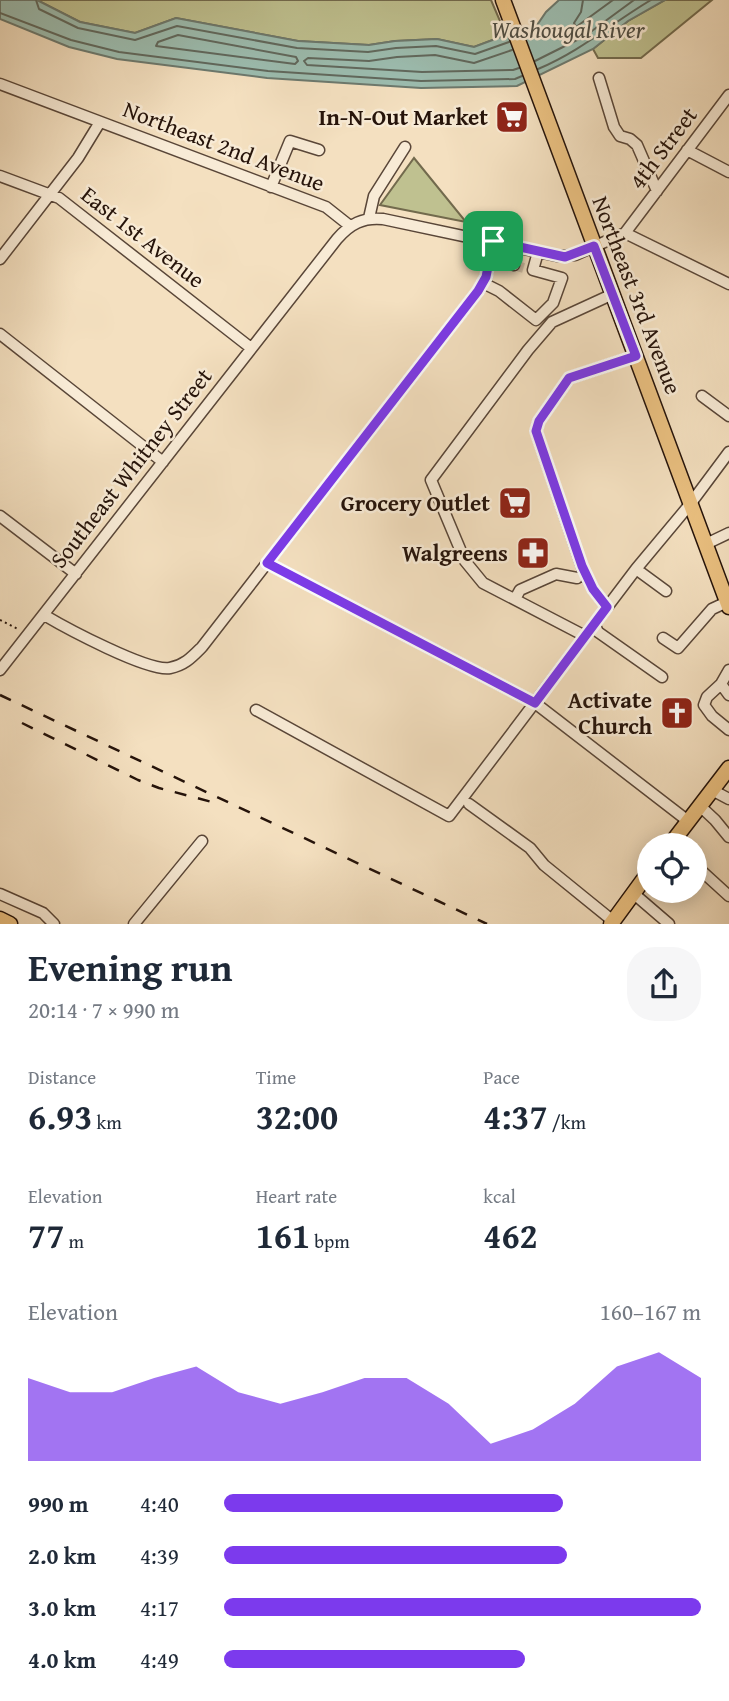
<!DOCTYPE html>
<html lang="en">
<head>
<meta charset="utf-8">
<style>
	body { margin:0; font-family:"Gentium Book Plus",serif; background:#f6f6f7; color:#1f2937; height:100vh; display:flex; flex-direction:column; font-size:26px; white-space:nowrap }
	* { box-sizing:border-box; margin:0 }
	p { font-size:23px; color:#747a83 }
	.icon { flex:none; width:38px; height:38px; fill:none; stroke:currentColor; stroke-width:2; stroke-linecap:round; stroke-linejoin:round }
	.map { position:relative; height:924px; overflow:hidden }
	.panel { display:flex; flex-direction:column; background:#fff; flex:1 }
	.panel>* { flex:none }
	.buttons { position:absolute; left:637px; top:833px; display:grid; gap:14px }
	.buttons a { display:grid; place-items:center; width:70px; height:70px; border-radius:50%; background:#fff; box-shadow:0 4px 18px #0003; font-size:35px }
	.pin { position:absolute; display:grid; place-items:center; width:60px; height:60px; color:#fff; margin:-30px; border-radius:14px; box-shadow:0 4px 10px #0006 }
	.round { display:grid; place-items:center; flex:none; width:74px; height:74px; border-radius:28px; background:#f6f6f7 }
	.summary { display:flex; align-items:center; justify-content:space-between; height:119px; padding:0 28px }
	h1 { font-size:38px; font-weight:600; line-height:52px }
	.figures { display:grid; grid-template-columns:repeat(3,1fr); gap:10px; height:119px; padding:7px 28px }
	.figures div { display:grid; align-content:center }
	.figures b { font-size:35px; font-weight:600 }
	.figures small { font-size:19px; font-weight:400 }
	.figures p { font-size:19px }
	.chart { height:196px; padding:14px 28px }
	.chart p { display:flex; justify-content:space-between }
	.chart svg { width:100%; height:126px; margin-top:7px; fill:#7c3aed; opacity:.7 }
	ul { padding:0 28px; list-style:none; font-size:23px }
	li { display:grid; grid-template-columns:112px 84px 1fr; align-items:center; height:52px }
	li i { height:18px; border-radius:9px; background:#7c3aed }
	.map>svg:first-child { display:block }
	.green { fill:#bfc190; stroke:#726a4d; stroke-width:2 }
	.water { fill:#9cbdb0; stroke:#6c796e; stroke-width:2 }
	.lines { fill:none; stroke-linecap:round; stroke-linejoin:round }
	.shore { stroke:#60685d; stroke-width:2 }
	.minor-tunnel { stroke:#d5c1a5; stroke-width:10; stroke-dasharray:10 5; stroke-linecap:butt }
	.minor-casing { stroke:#594638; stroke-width:13 }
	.major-casing { stroke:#25130a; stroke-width:17 }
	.path { stroke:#25130a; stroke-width:2; stroke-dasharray:2 3.5; stroke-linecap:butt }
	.minor { stroke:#f8ebd6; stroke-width:10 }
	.major { stroke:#eac080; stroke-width:14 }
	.rail { stroke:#25130a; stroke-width:2.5; stroke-dasharray:12 12; stroke-linecap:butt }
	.route-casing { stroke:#fff; stroke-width:14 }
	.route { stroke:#7c3aed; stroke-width:9 }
	.labels { text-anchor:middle; stroke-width:5; stroke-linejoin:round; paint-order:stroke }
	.poi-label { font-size:23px; font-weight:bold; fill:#25130a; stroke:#f8ebd6; text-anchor:end }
	.street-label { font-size:23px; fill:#25130a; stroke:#f8ebd6 }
	.water-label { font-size:24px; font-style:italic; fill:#4f4e44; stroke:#f8ebd6 }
</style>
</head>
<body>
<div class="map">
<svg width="729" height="924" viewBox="0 0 729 924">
	<rect width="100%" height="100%" fill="#f4e0c0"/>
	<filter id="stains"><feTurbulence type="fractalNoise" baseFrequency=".00286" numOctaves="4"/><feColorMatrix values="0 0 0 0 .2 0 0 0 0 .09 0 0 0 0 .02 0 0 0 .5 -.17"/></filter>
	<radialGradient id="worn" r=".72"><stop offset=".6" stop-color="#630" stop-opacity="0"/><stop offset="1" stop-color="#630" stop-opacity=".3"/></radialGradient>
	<!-- green -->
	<path class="green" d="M37,0H491L506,35L474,47L437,39L395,41L369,45L298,41L176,18L135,33L80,22Z
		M665,0H712L641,58H598L593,49L628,21Z
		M414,158L466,222L380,205Z"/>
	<!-- water -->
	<path class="water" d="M0,0H37L80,22L135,33L176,18L298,41L369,45L395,41L437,39L474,47L506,35L535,28L546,12L559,0H665L628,21L593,49L517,86L421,88L267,78L117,59L69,47L0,19Z"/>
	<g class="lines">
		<!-- shore -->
		<path class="shore" d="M36,0L39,9L78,28L135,40L177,26L297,48L368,52L396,48L436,46L475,54L509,42
			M583,0L581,12L574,23L576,27L613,0
			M0,13L71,40L119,52L268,71L421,81L515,79L522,76
			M178,35L296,57L298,61L295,64L156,46L158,42Z
			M512,50L474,63L435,55L397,57L369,61L308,58L304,61L307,65L422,72L513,70L519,68
			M535,61L585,36L634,0
			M538,69C581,51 612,23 651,0"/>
		<!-- minor-tunnel -->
		<path class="minor-tunnel" d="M514,265L527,269"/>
		<defs>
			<path id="minor" d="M599,78L614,127L620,136L630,139L637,145L657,191
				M0,84L326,207L350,226
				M687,150L729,172
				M0,176L59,198L251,348
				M271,187L290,141L319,150
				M369,218L374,196L405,147
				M625,233L729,284
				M490,258L514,265
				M0,259L78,158L100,122
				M483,283L499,291L536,320L553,303L562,278L533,270L538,252
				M0,334L163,462
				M702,396L729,416
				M0,516L76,574
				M706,544L729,533
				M267,563L535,703L688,821
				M636,569L666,591
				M515,599L520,590L556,574L577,578
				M607,607L593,589L582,567L536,431L539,421L569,378L636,356
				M44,615C66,628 148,672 170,668C185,665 192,657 202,647L478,291L486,277L493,241
				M594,624L598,632L662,677
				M585,636L483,583L465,561L431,480L528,350L552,322L613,294
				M663,638L678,648L712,609L727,602
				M0,670L337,239C350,224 363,217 383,219L557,256L575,255L625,233L729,95
				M721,684L729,670
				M729,695L721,684L707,697L704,705L712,716L729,730
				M256,710L449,816L636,569L691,503L729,452
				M712,790L729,799
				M469,804L530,848L544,865L613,921
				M700,806L715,820L729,837
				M695,865L729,896
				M633,893L669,924
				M0,894L43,913L54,924
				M134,924L202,841"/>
			<path id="major" d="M503,0L729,607
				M670,845L729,768
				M0,919L10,924
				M611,924L649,872"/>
		</defs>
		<!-- minor casing -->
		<use href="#minor" class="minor-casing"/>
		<!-- major casing -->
		<use href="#major" class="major-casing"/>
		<!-- path -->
		<path class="path" d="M0,620L18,629"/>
		<!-- minor -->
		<use href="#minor" class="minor"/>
		<!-- major -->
		<use href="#major" class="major"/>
		<!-- rail -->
		<path class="rail" d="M0,695L487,924
			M22,723L138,780L159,788L212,802"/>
	</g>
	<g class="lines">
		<defs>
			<path id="route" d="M493,241L565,257L594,246L636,356L569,378L539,421L536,431L582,566L593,589L607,607L535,703L267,563L478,291L486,277Z"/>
		</defs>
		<!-- route casing -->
		<use href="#route" class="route-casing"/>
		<!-- route -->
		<use href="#route" class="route"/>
	</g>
	<!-- icons -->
	<defs>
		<symbol id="supermarket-square" viewBox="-11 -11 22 22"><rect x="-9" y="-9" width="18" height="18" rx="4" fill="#8f2418" stroke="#f8ebd6"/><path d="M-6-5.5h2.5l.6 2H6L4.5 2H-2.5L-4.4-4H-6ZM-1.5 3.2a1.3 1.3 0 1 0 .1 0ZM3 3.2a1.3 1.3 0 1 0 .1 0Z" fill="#fff"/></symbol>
		<symbol id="pharmacy-square" viewBox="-11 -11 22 22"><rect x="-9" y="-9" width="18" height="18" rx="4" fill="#8f2418" stroke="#f8ebd6"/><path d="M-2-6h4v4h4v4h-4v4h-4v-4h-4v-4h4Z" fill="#fff"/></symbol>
		<symbol id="church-square" viewBox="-11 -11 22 22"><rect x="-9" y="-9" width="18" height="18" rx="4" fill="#8f2418" stroke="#f8ebd6"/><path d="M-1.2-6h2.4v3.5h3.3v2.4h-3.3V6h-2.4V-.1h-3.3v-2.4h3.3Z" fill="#fff"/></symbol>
	</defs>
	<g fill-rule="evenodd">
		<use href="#supermarket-square" x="493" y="98" width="38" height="38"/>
		<use href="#supermarket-square" x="496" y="484" width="38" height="38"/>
		<use href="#pharmacy-square" x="514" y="534" width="38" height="38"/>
		<use href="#church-square" x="658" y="694" width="38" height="38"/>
	</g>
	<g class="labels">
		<!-- poi labels -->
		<g class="poi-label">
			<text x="488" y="125">In-N-Out Market</text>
			<text x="490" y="511">Grocery Outlet</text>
			<text x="508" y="561">Walgreens</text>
			<text x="652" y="708">Activate<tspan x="652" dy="26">Church</tspan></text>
		</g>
		<!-- street labels -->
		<g class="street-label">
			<text transform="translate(224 146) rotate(21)" y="8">Northeast 2nd Avenue</text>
			<text transform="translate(663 148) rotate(-53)" y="8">4th Street</text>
			<text transform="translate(143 237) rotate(38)" y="8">East 1st Avenue</text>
			<text transform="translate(637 295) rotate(69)" y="8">Northeast 3rd Avenue</text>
			<text transform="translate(131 468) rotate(-52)" y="8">Southeast Whitney Street</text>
		</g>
		<!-- water labels -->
		<g class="water-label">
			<text x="568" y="38">Washougal River</text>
		</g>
	</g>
	<rect width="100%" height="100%" filter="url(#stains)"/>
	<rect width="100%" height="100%" fill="url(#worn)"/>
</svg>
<div class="buttons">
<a><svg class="icon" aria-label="locate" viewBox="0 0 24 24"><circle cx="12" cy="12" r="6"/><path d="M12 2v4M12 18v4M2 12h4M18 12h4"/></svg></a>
</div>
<div class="pin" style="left:493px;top:241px;background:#1e9e55"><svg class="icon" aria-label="arrive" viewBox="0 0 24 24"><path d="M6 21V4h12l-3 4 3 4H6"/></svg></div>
</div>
<section class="panel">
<div class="summary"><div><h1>Evening run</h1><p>20:14 · 7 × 990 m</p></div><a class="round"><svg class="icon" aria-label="share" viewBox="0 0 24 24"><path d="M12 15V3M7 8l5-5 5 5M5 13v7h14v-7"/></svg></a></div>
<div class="figures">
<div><p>Distance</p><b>6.93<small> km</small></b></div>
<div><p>Time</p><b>32:00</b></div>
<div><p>Pace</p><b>4:37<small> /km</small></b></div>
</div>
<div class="figures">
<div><p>Elevation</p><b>77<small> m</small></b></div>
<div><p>Heart rate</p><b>161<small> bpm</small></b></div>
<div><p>kcal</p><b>462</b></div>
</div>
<div class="chart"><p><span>Elevation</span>160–167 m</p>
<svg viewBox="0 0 160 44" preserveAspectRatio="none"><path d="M0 44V15L10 20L20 20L30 15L40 11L50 20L60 24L70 20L80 15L90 15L100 24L110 38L120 33L130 24L140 11L150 6L160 15V44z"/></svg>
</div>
<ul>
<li><b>990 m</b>4:40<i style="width:71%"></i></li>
<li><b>2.0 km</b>4:39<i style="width:72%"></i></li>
<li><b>3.0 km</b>4:17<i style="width:100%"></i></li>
<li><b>4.0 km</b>4:49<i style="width:63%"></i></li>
</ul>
</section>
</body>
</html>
